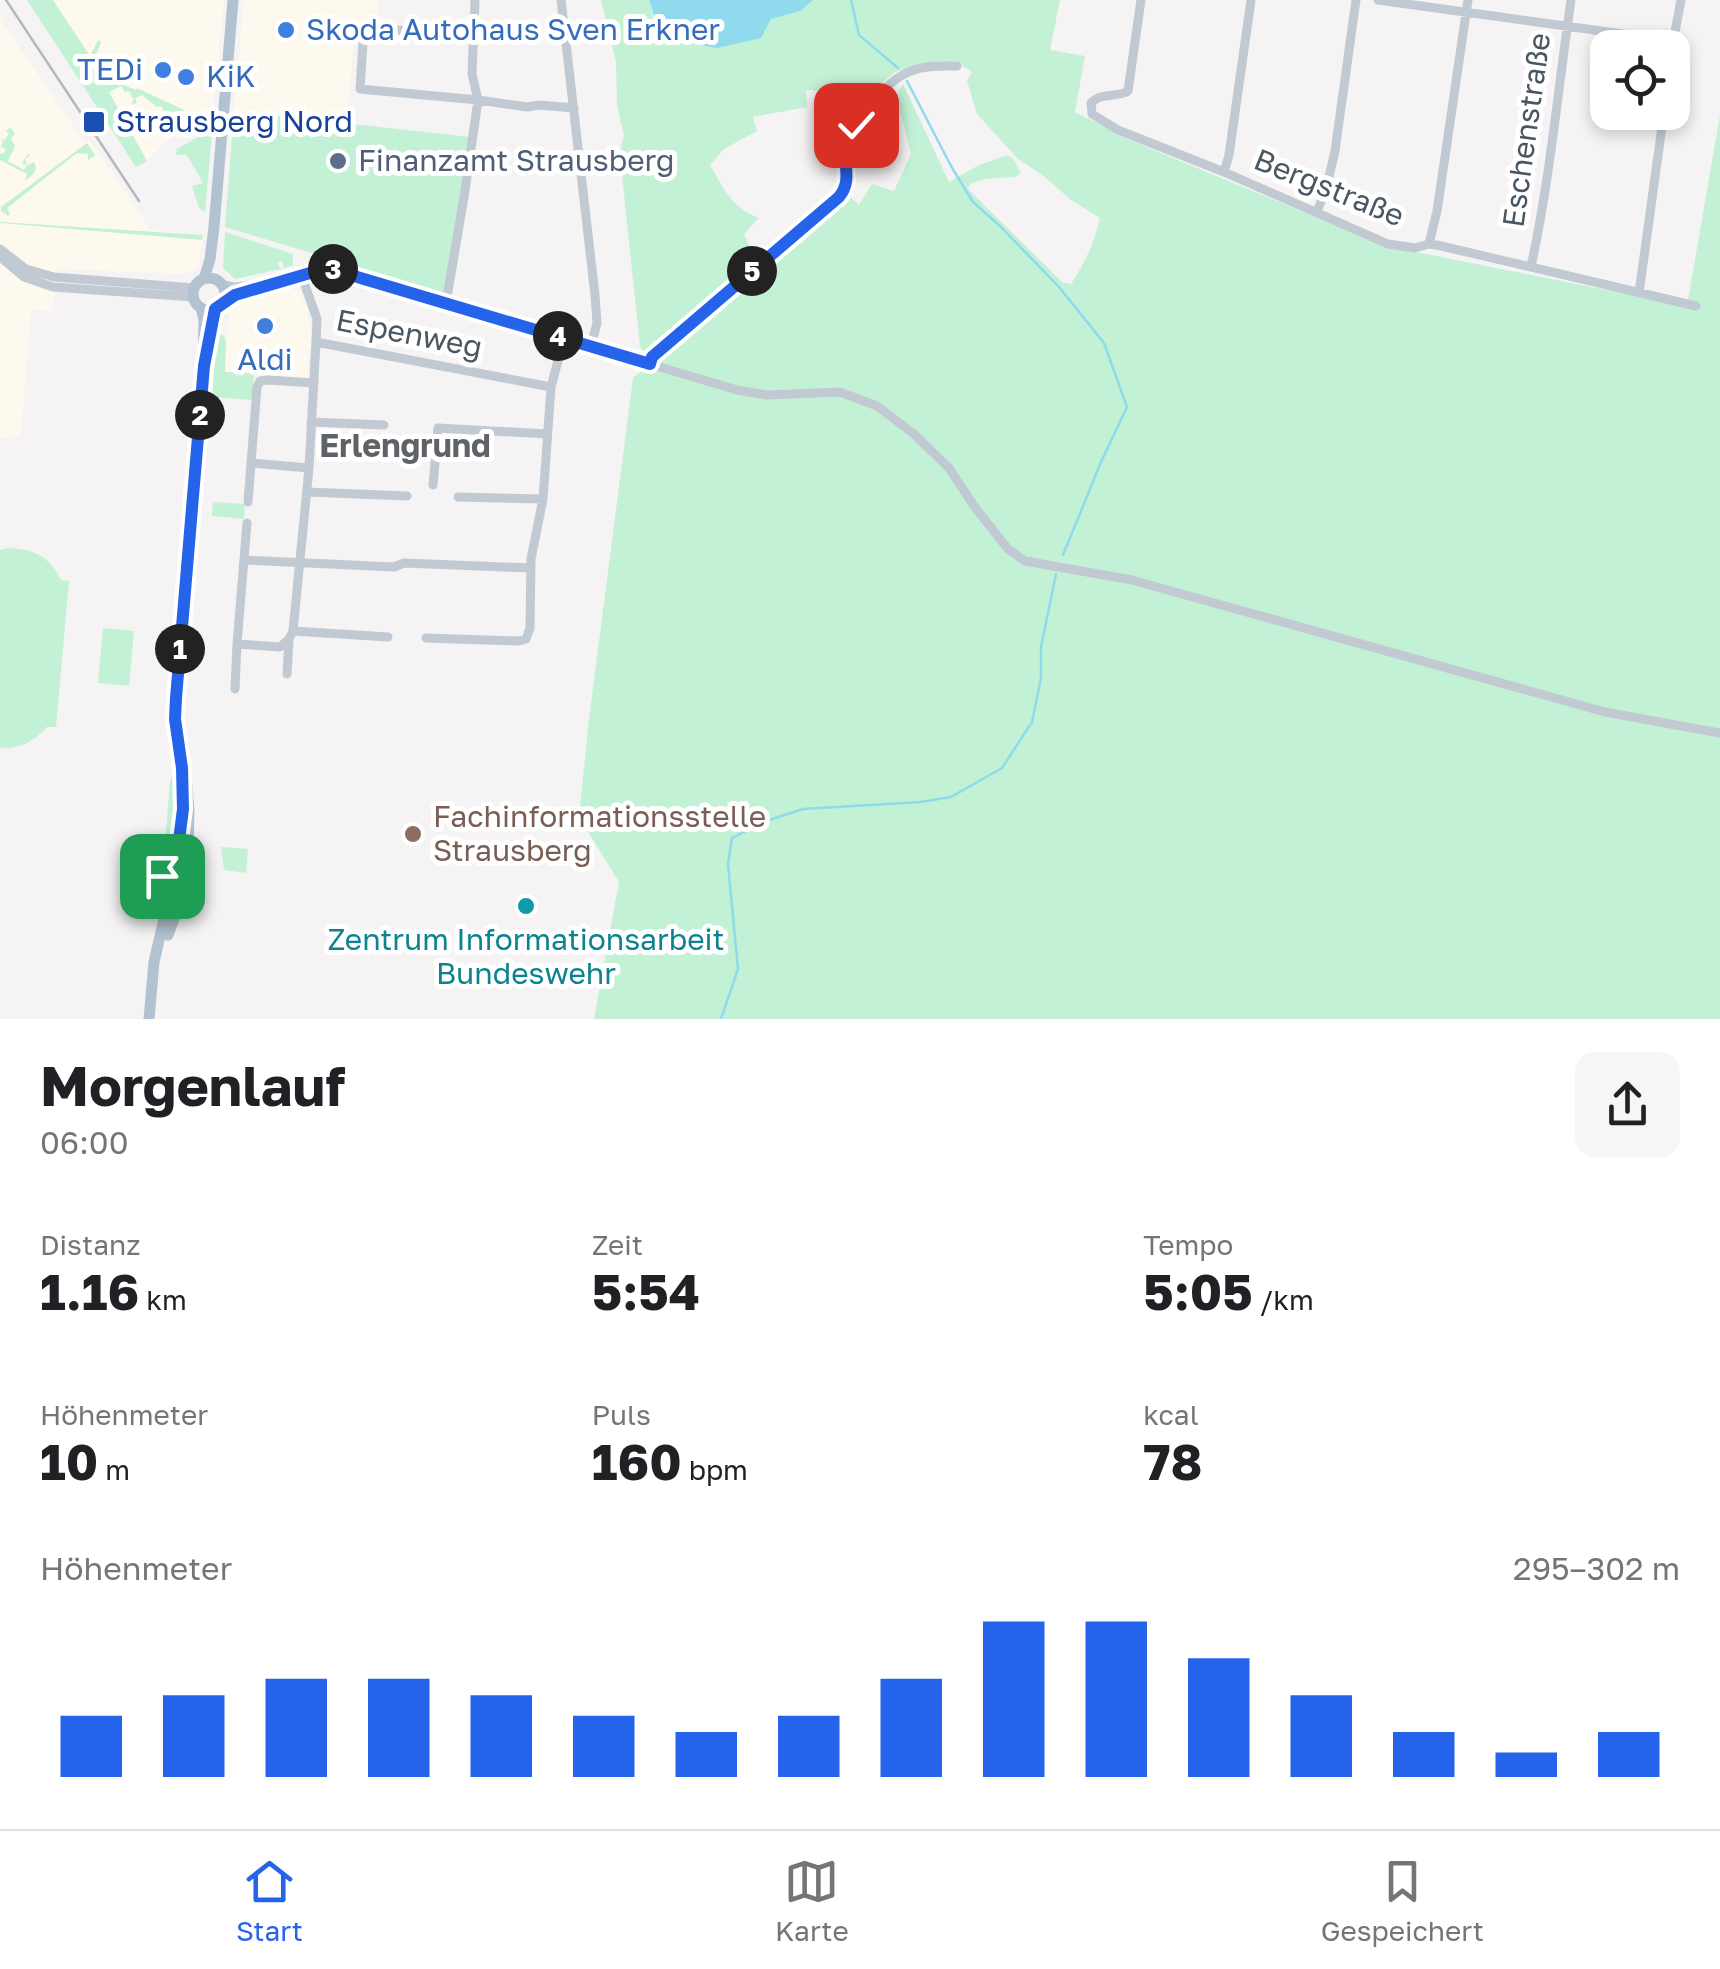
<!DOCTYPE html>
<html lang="de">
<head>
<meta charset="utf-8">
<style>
	body { margin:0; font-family:"Golos Text",sans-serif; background:#f6f6f6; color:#202124; height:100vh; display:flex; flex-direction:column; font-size:38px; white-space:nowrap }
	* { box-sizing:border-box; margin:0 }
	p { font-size:32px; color:#757577 }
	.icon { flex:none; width:55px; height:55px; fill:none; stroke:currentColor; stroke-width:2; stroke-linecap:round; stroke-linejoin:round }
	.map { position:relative; height:1019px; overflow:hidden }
	.side { display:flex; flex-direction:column; background:#fff; flex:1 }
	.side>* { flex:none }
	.buttons { position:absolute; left:1590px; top:30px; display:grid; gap:20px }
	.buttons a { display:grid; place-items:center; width:100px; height:100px; border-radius:20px; background:#fff; box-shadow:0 5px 15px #0003; font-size:50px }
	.pin { position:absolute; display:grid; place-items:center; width:85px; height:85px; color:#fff; margin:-42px; border-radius:20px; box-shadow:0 5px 15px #0006 }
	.km { position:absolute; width:50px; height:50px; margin:-25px; border-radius:50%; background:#222; color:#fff; font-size:28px; line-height:50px; text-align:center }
	.round { display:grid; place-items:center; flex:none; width:105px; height:105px; border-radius:20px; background:#f6f6f6 }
	.head { display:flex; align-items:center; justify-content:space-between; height:170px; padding:0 40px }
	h1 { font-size:55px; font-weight:700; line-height:75px }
	.metrics { display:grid; grid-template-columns:repeat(3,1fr); gap:15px; height:170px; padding:10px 40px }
	.metrics div { display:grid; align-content:center }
	.metrics b { font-size:50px; font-weight:700 }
	.metrics small { font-size:28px; font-weight:400 }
	.metrics p { font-size:28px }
	.chart { height:280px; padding:20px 40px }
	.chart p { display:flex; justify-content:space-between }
	.chart svg { width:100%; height:180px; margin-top:10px; stroke:#2563eb; stroke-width:6 }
	.dock { display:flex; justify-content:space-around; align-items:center; height:140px; border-top:2px solid #e0e0e0; background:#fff; font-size:28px; color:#757577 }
	.dock a { display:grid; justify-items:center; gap:5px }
	.dock .active { color:#2563eb }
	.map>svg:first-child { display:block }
	.commercial { fill:#fdf9ef }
	.green { fill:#c3f1d5 }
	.water { fill:#90daee }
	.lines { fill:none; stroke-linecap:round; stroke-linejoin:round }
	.stream { stroke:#90daee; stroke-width:2.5 }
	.minor { stroke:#c1cad2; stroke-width:9 }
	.major { stroke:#b3c2d1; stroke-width:11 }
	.tram { stroke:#b5b8bd; stroke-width:2.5 }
	.route-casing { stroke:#fff; stroke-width:20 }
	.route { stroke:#2563eb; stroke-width:12 }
	.shop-dot { fill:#3f7fe0; stroke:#fff; stroke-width:4 }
	.transit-dot { fill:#1a4fb4; stroke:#fff; stroke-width:4 }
	.service-dot { fill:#5c6f8a; stroke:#fff; stroke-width:4 }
	.education-dot { fill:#8d6e63; stroke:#fff; stroke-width:4 }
	.culture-dot { fill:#0f9aa8; stroke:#fff; stroke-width:4 }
	.labels { text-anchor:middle; stroke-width:10; stroke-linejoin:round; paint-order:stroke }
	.shop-label { font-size:30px; fill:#366cbe; stroke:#fff; text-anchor:start }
	.transit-label { font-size:30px; fill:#164399; stroke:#fff; text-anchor:start }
	.street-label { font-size:30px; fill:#4a5661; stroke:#fff }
	.service-label { font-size:30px; fill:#4e5e75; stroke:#fff; text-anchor:start }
	.education-label { font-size:30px; fill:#785e54; stroke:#fff; text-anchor:start }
	.culture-label { font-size:30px; fill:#0d838f; stroke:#fff }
	.neighbourhood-label { font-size:32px; font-weight:bold; fill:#5f6368; stroke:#fff }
</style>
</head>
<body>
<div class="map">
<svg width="1720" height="1019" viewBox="0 0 1720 1019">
	<rect width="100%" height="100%" fill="#f5f3f3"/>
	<!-- commercial -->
	<path class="commercial" d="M50,0H224L212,114L167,141L147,161Z
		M244,0H378L377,25L356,24L346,123L234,111Z
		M0,19L85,143L90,140L151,230L203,235L198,269L185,274L58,269L52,311L31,310L21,436L0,438Z
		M292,287L299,291L307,308L311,334L307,378L224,372L229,311L242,300Z"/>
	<!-- green -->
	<path class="green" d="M27,0H53L90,56L98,40L101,42L94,60L103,76L136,90L137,88L184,110L178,116L176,112L168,116L170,121L166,122L163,120L167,117L161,106L157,107L142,95L135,98L137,103L133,104L131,102L134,100L129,91L125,92L121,86L109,92L147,161L136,167Z
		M601,0H649L657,28L771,19L787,0H1060L1050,50L1085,56L1075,112L1116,132L1115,134L1386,246L1687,306L1720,115V1019H594L619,882L579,817L589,719L633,378L755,273L849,196L859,205L872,184L894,191L911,154L896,96L903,84L949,182L979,165L1008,155L1013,159L1021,173L1015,177L984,179L970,184L968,189L1062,282L1071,284C1084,265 1095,241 1100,218L1071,200L1045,177L1018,159L977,114L967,81L972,72L959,63L914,67L895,72L871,92L806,90L807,107L753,117L757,131L724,149L710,165C724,189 732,208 759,218L744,234L752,252L751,265L644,352L640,346L622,175L621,145L624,136L617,105L616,62Z
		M234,111L470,137L445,293L225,227Z
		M10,127L15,134L11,138L15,146L8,161L24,170L27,165L22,163L28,154L30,155L25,160L28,165L34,162L36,168L33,174L25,181L27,174L0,160V153L2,154L6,150L2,147L0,149L3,142L0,137L4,140L9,134L6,131Z
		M207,132L212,133L205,212L199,208L192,186L203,183L187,155H177L176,153L177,149Z
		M87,143L95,155L88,160V154L77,153L7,208L10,214L8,216L1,211V207Z
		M0,222L203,235L202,240L0,223Z
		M225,232L293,254V265L284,268L282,261L277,263L281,269L235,279L223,268Z
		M217,334L224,336L226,342L225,372L254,373L252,400L212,397Z
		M213,502L245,504L244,519L212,516Z
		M8,548C34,549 49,556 61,580L69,581L56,727H47C35,741 18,750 0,748V550Z
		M103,628L134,631L129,686L98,683Z
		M176,762L180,786V813L176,814L173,843L162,853L165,845L170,782Z
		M221,847L248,849L246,873L224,870Z"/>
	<!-- water -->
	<path class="water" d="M649,0H813L800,11L771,19L761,38L717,48L679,41L658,28Z"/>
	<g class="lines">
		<!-- stream -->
		<path class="stream" d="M851,0L859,35L898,68
			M907,81L951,166L973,202L1001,227L1059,287L1104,343L1127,407L1101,462L1063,555
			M721,1019L738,969L728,864L732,838L766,821L803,809L920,802L951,797L1002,768L1032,722L1041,678V647L1056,574"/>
		<!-- minor -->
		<path class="minor" d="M561,0L595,295L597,323L591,346
			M1141,0L1128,91C1117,98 1101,92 1091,103L1092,114L1118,130L1224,172L1388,244L1415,248L1429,244L1437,245L1696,306
			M1378,0L1673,41
			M473,37L386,29L372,33L363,43L360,89L478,100L528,107L539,105L574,108
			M1672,48L1681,0
			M1224,172L1229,155L1251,0
			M1317,212L1327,185L1335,151L1356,0
			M1429,244L1437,211L1468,0
			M0,249L26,269L54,277L194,288
			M0,257L24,277L53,287L193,297
			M1531,267C1550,179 1558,89 1571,0
			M222,284L234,287L255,285
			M1639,293L1664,112
			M224,302L235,295L327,268L737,390L767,395L840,392L877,406L914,434L949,468L974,506L1008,549L1025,561L1132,580L1605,712L1720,733
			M446,303L464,197L478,100L472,74L475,0
			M316,342L551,387
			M650,364L654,356L839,197C853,180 842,164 846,145C850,121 889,79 911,71C926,65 942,66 957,66
			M311,422L384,425
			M251,463L309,468
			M433,485L438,428L547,434
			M307,492L407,496
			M458,497L543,499
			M248,502L257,387L260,381L268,380L314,383
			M247,523L237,644L280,647L289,639
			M244,560L394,567L404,563L530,568
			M293,631L388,637
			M426,638L519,641L526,639L530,628L531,559L543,499L551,387L564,338
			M287,674L289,639L293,631L309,468L316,342L317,319L301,274
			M235,689L237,644"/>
		<!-- major -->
		<path class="major" d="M193 294a16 16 0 1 1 32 0a16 16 0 1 1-32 0Z
			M204,279L210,259L214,227L233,0
			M162 874a18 18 0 1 1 36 0a18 18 0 1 1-36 0Z
			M190,859L188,850L189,811L187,785L175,719L203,367L204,320L201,308
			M168,935L184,891
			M149,1019L154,962L171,889"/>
		<!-- tram -->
		<path class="tram" d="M6,0L139,201"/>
	</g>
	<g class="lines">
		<defs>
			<path id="route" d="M162,876L166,863L175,856L178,848L183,809L182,768L175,719L176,698L204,366L215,309L235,295L327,268L650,364L652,357L839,197C852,181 844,167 845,148C846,140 852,132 856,125"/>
		</defs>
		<!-- route casing -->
		<use href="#route" class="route-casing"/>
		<!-- route -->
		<use href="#route" class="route"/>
	</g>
	<!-- markers -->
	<g class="shop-dot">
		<circle cx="286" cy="30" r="10"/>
		<circle cx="163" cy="70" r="10"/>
		<circle cx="186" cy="77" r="10"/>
		<circle cx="265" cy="326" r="10"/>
	</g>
	<rect class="transit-dot" x="82" y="110" width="24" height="24" rx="5"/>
	<circle class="service-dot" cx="338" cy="161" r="10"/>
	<circle class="education-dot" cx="413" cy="834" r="10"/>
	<circle class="culture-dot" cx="526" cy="906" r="10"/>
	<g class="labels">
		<!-- shop labels -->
		<g class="shop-label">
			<text x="306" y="40">Skoda Autohaus Sven Erkner</text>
			<text x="143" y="80" text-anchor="end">TEDi</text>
			<text x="206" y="87">KiK</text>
			<text x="265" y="370" text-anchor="middle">Aldi</text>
		</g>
		<!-- transit labels -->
		<g class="transit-label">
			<text x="116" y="132">Strausberg Nord</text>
		</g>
		<!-- street labels -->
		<g class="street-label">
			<text transform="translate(1527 130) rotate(-82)" y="10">Eschenstraße</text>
			<text transform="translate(1329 188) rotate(22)" y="10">Bergstraße</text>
			<text transform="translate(409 334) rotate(11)" y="10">Espenweg</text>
		</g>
		<!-- service labels -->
		<g class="service-label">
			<text x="358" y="171">Finanzamt Strausberg</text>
		</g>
		<!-- education labels -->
		<g class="education-label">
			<text x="433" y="827">Fachinformationsstelle<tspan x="433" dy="34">Strausberg</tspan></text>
		</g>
		<!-- culture labels -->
		<g class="culture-label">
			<text x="526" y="950">Zentrum Informationsarbeit<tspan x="526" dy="34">Bundeswehr</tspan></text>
		</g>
		<!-- neighbourhood labels -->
		<g class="neighbourhood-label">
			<text x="405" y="457">Erlengrund</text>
		</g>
	</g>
</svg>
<div class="buttons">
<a><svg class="icon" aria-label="locate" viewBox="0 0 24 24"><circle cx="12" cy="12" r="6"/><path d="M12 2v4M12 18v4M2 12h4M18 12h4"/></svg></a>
</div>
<div class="pin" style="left:162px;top:876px;background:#1e9e55"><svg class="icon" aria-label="arrive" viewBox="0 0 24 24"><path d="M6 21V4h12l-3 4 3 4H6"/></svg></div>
<div class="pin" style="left:856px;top:125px;background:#d93025"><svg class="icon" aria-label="check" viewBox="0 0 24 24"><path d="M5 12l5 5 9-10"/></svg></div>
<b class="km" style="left:180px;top:649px">1</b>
<b class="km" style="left:200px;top:415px">2</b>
<b class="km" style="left:333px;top:269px">3</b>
<b class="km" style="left:558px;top:336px">4</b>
<b class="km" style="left:752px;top:271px">5</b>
</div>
<section class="side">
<div class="head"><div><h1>Morgenlauf</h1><p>06:00</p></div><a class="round"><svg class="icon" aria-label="share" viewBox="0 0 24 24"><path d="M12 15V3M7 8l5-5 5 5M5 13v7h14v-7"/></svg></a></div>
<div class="metrics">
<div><p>Distanz</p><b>1.16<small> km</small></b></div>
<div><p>Zeit</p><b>5:54</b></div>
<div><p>Tempo</p><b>5:05<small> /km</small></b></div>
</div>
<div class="metrics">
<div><p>Höhenmeter</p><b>10<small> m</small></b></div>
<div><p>Puls</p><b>160<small> bpm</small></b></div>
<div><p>kcal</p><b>78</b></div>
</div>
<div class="chart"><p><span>Höhenmeter</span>295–302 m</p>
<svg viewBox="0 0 160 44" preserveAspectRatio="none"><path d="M5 44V29M15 44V24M25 44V20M35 44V20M45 44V24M55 44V29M65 44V33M75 44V29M85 44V20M95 44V6M105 44V6M115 44V15M125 44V24M135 44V33M145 44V38M155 44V33"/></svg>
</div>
</section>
<nav class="dock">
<a class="active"><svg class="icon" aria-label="home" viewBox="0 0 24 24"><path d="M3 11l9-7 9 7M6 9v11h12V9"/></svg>Start</a>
<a><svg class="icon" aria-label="map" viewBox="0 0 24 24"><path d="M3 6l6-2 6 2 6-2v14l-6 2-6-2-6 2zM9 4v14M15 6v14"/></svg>Karte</a>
<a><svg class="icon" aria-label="saved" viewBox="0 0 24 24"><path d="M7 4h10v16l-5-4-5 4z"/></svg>Gespeichert</a>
</nav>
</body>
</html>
